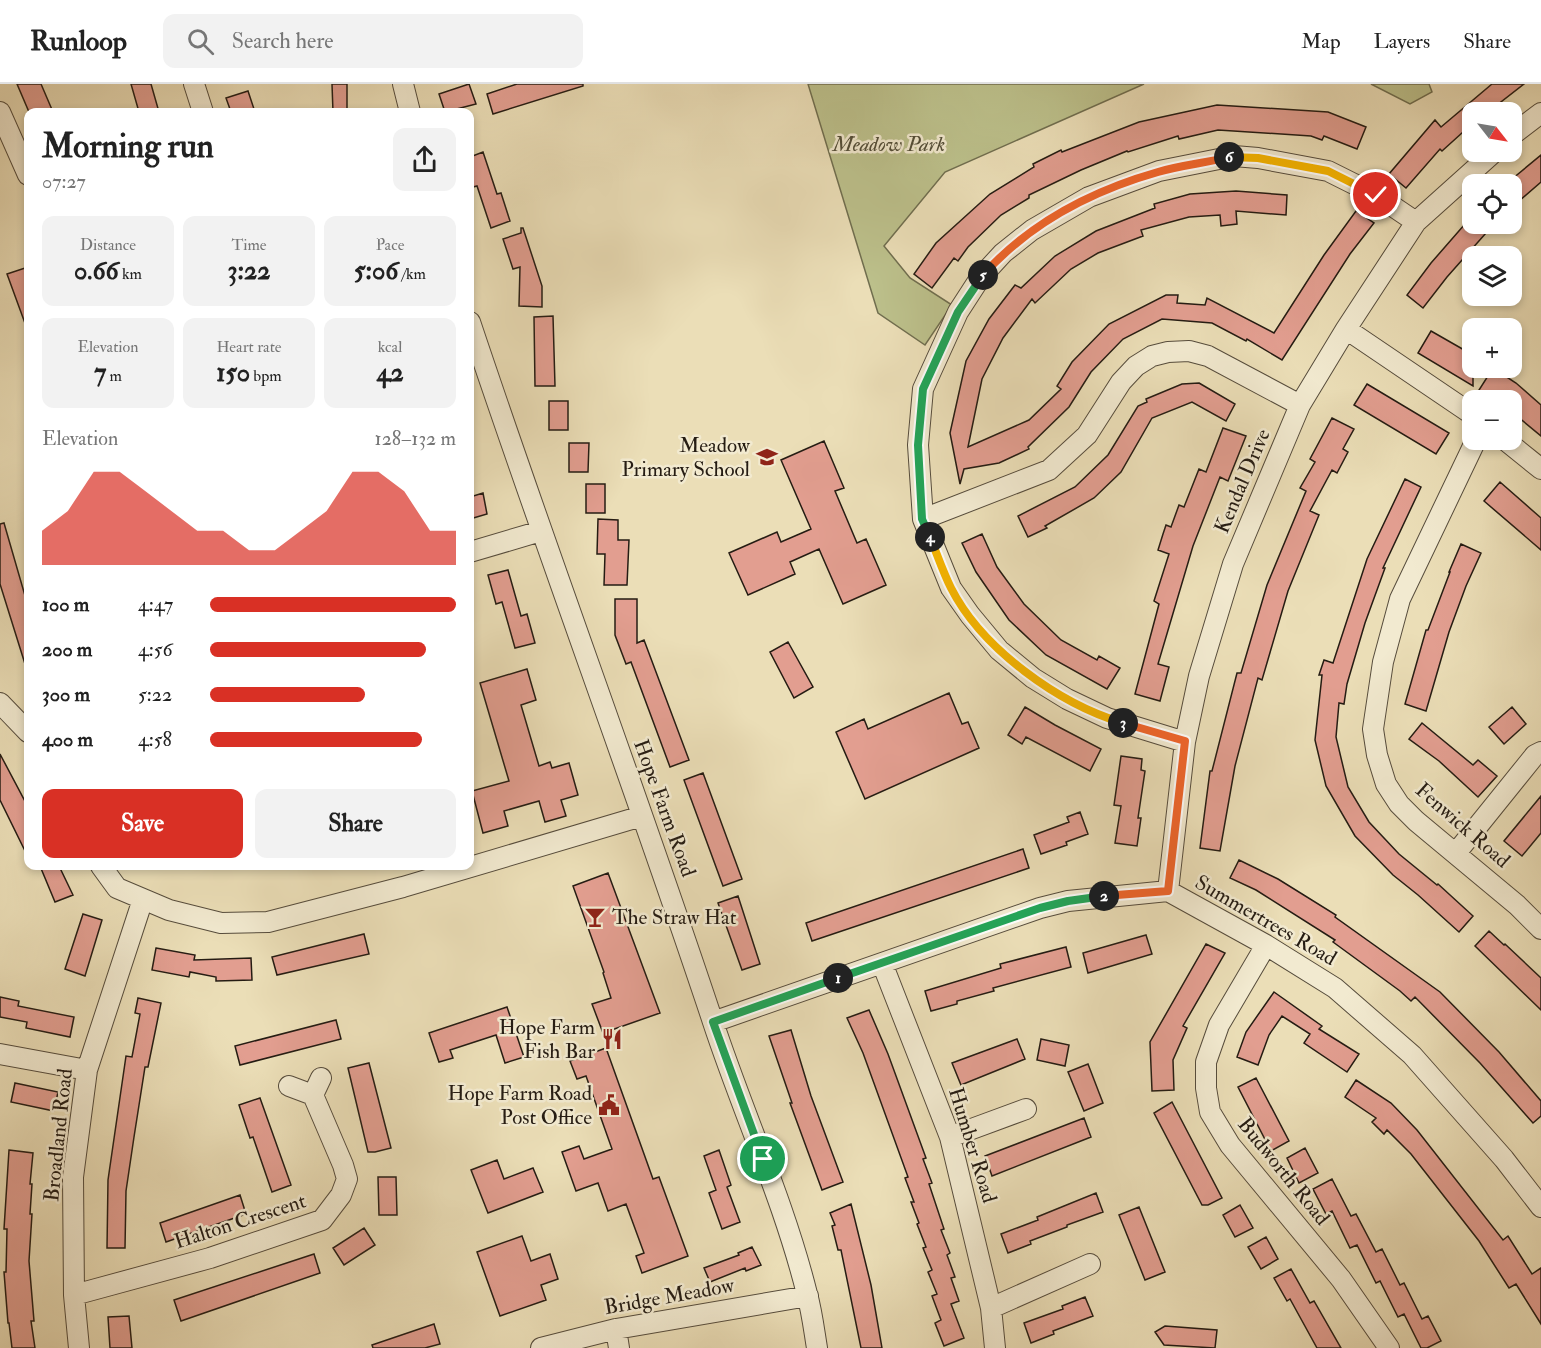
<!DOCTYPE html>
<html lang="en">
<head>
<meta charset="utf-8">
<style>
	body { margin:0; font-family:"IM FELL Double Pica",serif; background:#f2f2f2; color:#222; height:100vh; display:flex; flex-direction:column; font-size:22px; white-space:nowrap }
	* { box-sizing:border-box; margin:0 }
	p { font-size:20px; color:#767676 }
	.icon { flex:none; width:33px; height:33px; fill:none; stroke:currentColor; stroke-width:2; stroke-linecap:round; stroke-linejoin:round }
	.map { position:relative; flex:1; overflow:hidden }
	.drawer { position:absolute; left:24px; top:24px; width:450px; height:762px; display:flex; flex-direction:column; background:#fff; border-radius:12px; box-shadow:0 3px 9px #0003 }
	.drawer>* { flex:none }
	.needle { width:39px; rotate:121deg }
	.tools { position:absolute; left:1462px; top:18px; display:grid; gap:12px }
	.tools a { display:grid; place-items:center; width:60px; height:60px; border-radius:12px; background:#fff; box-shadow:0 3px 9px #0003; font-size:30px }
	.pin { position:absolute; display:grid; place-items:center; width:51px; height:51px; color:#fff; margin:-26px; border:3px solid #fff; border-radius:50%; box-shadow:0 2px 6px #0007 }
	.km { position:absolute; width:30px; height:30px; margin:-15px; border-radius:50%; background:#222; color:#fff; font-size:16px; line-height:30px; text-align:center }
	.round { display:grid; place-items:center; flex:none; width:63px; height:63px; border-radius:12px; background:#f2f2f2 }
	.headline { display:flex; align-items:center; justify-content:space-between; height:102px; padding:0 18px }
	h1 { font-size:33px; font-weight:700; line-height:45px }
	.figures { display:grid; grid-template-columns:repeat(3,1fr); gap:9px; height:102px; padding:6px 18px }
	.figures div { display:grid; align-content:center; border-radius:12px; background:#f2f2f2; text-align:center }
	.figures b { font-size:26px; font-weight:700 }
	.figures small { font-size:16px; font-weight:400 }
	.figures p { font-size:16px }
	.chart { height:168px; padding:12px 18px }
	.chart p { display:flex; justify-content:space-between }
	.chart svg { width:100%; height:108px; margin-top:6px; fill:#d93025; opacity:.7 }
	.button { display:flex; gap:12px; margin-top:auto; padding:12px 18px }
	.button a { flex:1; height:69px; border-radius:12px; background:#d93025; color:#fff; font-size:24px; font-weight:700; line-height:69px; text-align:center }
	.button a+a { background:#f2f2f2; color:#222 }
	ul { padding:0 18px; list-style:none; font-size:20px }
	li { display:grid; grid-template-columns:96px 72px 1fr; align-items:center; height:45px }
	li i { height:15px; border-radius:8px; background:#d93025 }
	header { display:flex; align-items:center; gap:36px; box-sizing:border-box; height:84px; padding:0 30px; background:#fff; border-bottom:2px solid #e0e0e0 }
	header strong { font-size:28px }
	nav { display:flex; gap:33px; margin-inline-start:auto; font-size:21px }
	.search { width:420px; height:54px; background:#f2f2f2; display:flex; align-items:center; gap:15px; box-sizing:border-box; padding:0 21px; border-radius:12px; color:#767676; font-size:22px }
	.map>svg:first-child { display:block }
	.green { fill:#bcc08b; stroke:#706e4f; stroke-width:1.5 }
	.building { fill:#e29e90; stroke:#251c13; stroke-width:1.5 }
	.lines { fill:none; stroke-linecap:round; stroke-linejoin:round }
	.minor-casing { stroke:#564c3c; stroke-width:22 }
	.minor { stroke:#f2ead0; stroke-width:20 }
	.split-1-casing { stroke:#fff; stroke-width:12 }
	.split-2-casing { stroke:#fff; stroke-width:12 }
	.split-3-casing { stroke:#fff; stroke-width:12 }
	.split-4-casing { stroke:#fff; stroke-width:12 }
	.split-5-casing { stroke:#fff; stroke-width:12 }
	.split-6-casing { stroke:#fff; stroke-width:12 }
	.split-7-casing { stroke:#fff; stroke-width:12 }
	.split-1 { stroke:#22a559; stroke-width:8 }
	.split-2 { stroke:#22a559; stroke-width:8 }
	.split-3 { stroke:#f0652b; stroke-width:8 }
	.split-4 { stroke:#f5b400; stroke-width:8 }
	.split-5 { stroke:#22a559; stroke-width:8 }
	.split-6 { stroke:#f0652b; stroke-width:8 }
	.split-7 { stroke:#f5b400; stroke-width:8 }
	.labels { text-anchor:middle; stroke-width:5; stroke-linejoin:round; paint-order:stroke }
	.park-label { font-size:21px; font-style:italic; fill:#524d37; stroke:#f2ead0 }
	.poi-label { font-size:21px; fill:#251c13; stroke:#f2ead0; text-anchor:end }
	.street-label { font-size:21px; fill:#251c13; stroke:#f2ead0 }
</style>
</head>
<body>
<header>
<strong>Runloop</strong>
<div class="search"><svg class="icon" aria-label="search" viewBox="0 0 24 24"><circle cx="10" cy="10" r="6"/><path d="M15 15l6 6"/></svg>Search here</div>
<nav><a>Map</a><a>Layers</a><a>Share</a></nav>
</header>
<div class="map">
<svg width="1541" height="1264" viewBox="0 0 1541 1264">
	<rect width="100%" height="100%" fill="#ebdeb7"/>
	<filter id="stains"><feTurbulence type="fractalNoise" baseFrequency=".00333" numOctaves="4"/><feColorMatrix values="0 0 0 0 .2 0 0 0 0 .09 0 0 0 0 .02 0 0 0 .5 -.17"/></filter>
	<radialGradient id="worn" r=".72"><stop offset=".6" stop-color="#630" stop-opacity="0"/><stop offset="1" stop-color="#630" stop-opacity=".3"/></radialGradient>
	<!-- green -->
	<path class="green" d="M808,0H1144L945,88L884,162L910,194L952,221L925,261L878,229Z
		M1371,0H1429L1432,8L1410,20Z"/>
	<!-- building -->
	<path class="building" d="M17,0H41L53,28H29Z
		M131,0H151L159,28H139Z
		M332,0H347V28H333Z
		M469,0L476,20L445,28L439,10Z
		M517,0H583V2L493,30L487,10Z
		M1492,0H1524L1488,28H1473V39L1442,67L1440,65L1406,104L1389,90L1435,36L1441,43Z
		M248,7L255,28H231L226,14Z
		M1217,21L1328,28L1366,43L1357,65L1324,52L1322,56L1311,52L1218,46L1179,55L1178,52L1128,68L1127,67L1081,86L1029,111V114L1001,131L968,163L958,177L954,174L932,204L914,190L936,159L990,110L1034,83L1033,80L1061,66L1062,68L1139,38Z
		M483,68L497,110L501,109L510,137L491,144L477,102L473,103L470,92V73Z
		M1541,71V98L1512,123V95Z
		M1236,107L1287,111L1286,131L1236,127L1237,140L1221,142L1220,131L1189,133L1141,146L1143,152L1098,169L1071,185L1035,219L1032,215L1003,254L982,295L968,363L1029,336L1061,305L1057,302L1072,278L1109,240L1166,211H1178L1177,219L1205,221L1207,214L1274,249L1324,171L1356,127L1374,139L1350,170L1282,276L1247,255L1246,257L1212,239L1162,235L1123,255L1091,288L1069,323L1028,363L1029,365L999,379L964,385L960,400L950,349L966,277L989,235L1015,201L1021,204L1055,172L1096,147L1155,124L1154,120L1190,110Z
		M1465,140H1494L1447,193L1423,224L1407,211L1431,179Z
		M521,144H523L542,202V223L519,222L520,183L513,185L503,155L521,149Z
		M28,183V241L26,242L7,190Z
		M553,232L555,302H535L534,233Z
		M1431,247L1473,271V302L1418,269Z
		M1493,284L1516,299L1541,321V352L1512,328V316H1499L1495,313L1493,315L1479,306Z
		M1199,299L1235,320L1226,337L1192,318L1152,334L1121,388L1094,414L1045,442L1047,444L1028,453L1018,432L1075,403L1108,371L1138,322L1147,318L1146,315L1182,300Z
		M1367,300L1449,349L1436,370L1354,321Z
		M549,317H568V346H549Z
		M1332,334L1354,345L1343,365L1348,368L1337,389L1332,386L1310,427L1319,431L1288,507L1262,596L1258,594L1235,682L1220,767L1200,764L1210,687H1212L1237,589H1241L1267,501L1306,407L1300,404L1315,378L1310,375Z
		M1223,344L1246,352L1228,397L1220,393L1193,462L1158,580L1169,583L1160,617L1135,610L1159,520L1154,517L1169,470L1158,466L1163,450L1166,441L1171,443L1179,421L1184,423L1199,385L1206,388Z
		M824,357L844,404L835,407L857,459L866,455L886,501L843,520L819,465L790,478L795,490L748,511L729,469L777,448L781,458L811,445L781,376Z
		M569,359H589L588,388H569Z
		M1405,395L1421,403L1383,484H1385L1365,539L1347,600L1344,620L1339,619L1336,653L1348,703L1369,738L1399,770L1437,801L1438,800L1473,832L1459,848L1418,811L1393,791L1355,752L1326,702L1315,656L1322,591H1319L1324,576L1333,579L1367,475Z
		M1500,398L1541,434V466L1484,417Z
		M586,400H605V429H586Z
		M483,409L487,430L470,435V413Z
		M598,435L618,436V456H629L627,501H604L605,470H597Z
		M4,439L28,522V580H25L0,500V440Z
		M982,450L997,483L1024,520L1061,556L1097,576L1099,572L1120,584L1107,605L1046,571L1009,536L976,488L962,459Z
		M1461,460L1481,469L1466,502L1449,548L1426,627L1405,620L1426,546H1428L1450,488H1449Z
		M508,486L521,532L527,530L535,559L515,564L502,518L496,520L488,491Z
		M615,515H637V559L644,556L689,676L670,683L631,578L626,580L615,551Z
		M788,558L813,603L794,614L770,568Z
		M527,585L536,616L521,621L539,682L550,678L552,684L569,679L578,711L561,716L566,732L545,738L539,717L504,727L508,742L483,749L472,707L509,697L480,599Z
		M949,609L962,640L968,638L979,664L865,715L836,648L864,635L868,645Z
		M1025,623L1055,641L1101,665L1090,687L1026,653L1022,660L1008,651Z
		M1512,623L1526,640L1504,660L1489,643Z
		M1422,639L1473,681L1478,676L1497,692L1478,713L1439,677L1409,655Z
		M0,670L28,723V773L0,716Z
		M1121,672L1142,675L1141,686L1145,687L1138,734H1141L1137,762L1115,759L1121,722L1114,721Z
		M703,689L742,795L723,802L684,696Z
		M1541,712V749L1522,772L1504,757Z
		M1080,728L1088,750L1066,758L1067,761L1041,770L1034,751L1069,738L1067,733Z
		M1023,765L1029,784L812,857L806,839Z
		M1239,776L1278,795L1336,831L1335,833L1440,908L1499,968L1541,1017V1032L1533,1039L1480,979L1415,913L1411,917L1400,907L1333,858L1335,856L1256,806L1230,794Z
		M40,782H59L73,811L55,818Z
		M608,789L660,929L603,949L592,920L611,914L603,889L604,888L573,802Z
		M738,812L760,880L742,886L718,819Z
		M83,830L102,836L85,892L65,885Z
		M1489,847L1504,861L1505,860L1541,894V926L1475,862Z
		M364,850L369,870L277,891L272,873Z
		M1146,851L1152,870L1088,889L1083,869Z
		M1206,860L1225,869L1183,942L1187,944L1173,976L1174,1006L1152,1007L1150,958Z
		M1066,863L1071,883L993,904L994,907L957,917V920L931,927L925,907L1001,884L1000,880Z
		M156,864L195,871L194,876L251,874L252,896L216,897V893L190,888L189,893L152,886Z
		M1274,908L1322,942L1319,945L1359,970L1347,988L1304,959L1310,950L1282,932L1269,951L1258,981L1237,973L1246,948Z
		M0,913L19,917L18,922L74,933L70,953L26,944L27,938L0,933Z
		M138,914L161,919L148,983H145L134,1053L126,1107L125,1164H107L108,1096L126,972L132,973L140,930L135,929Z
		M507,923L524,973L505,979L496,951L450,966L453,974L439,978L429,949Z
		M869,926L888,970L926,1074L923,1075L932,1099L929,1100L944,1145L941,1146L950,1169L947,1171L955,1193L951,1194L959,1217L951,1220L964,1254L944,1262L935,1239L941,1236L932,1212L937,1210L928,1188L932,1186L923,1164L926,1163L917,1140L919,1139L911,1118H914L905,1094L908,1093L863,969L847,934Z
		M336,936L341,955L240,981L235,962Z
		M791,946L811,1012L843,1098L822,1106L790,1019H792L769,952Z
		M1017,955L1025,975L961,1001L952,979Z
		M1041,955L1069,961L1065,982L1037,976Z
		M606,964L653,1095L659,1093L688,1172L642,1189L636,1172L644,1169L626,1120L608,1127L598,1099L576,1107L562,1068L579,1062L584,1075L612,1065L586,992L577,995L570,977Z
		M369,979L391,1064L375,1068H368L348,984Z
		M1088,980L1103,1019L1084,1027L1068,988Z
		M1256,994L1289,1057L1271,1067L1238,1003Z
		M1356,996L1391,1019L1417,1046L1503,1156L1508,1152L1532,1190L1541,1184V1240L1516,1200L1509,1204L1479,1157L1411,1070L1387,1046L1384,1050L1372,1038L1376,1034L1345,1013Z
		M15,999L58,1008L54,1027L11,1018Z
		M260,1014L291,1101L272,1108L253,1053L250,1054L239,1021Z
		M1172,1018L1222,1114L1208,1121H1202L1154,1029Z
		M1084,1034L1091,1053L992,1092L985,1072Z
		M1305,1064L1318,1089L1299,1099L1287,1074Z
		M9,1066L33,1069L30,1100H32L30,1130H32L29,1177L34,1237H31L35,1264H12L9,1239H8L4,1188H6L7,1145H4Z
		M719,1066L731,1101L727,1103L740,1138L722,1145L709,1109L716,1106L704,1072Z
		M497,1076L504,1095L533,1084L543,1108L488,1129L471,1086Z
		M378,1093H396L397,1131H379Z
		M1332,1095L1351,1132L1356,1130L1376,1168L1382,1165L1400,1201L1404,1199L1422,1235L1428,1232L1441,1257L1427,1264H1421L1404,1230L1398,1233L1380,1197L1376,1199L1357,1161L1350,1164L1332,1127L1326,1130L1313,1105Z
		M1096,1109L1103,1128L1067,1141V1143L1030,1157L1031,1160L1008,1169L1001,1150L1038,1136L1037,1133Z
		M240,1111L246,1130L166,1158L160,1139Z
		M851,1120L871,1201L882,1264H861L841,1166H838L832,1142L835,1141L830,1129Z
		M1240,1121L1253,1144L1235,1153L1223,1131Z
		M1139,1123L1165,1188L1145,1196L1119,1131Z
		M364,1144L375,1161L344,1181L333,1164Z
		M522,1152L531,1177L550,1170L558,1195L541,1201L546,1216L500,1232L477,1168Z
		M1266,1153L1278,1175L1261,1185L1248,1163Z
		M752,1163L761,1181L746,1187L745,1184L710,1198L704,1184L739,1171L738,1169Z
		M314,1170L320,1189L181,1237L174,1216Z
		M1291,1185L1310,1219L1314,1217L1341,1264H1317L1290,1215L1287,1217L1274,1194Z
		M1085,1213L1093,1232L1053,1247L1054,1250L1031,1259L1024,1239L1063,1225L1062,1222Z
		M129,1232L132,1264H110L108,1233Z
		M434,1240L440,1260L425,1264H373L372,1261Z
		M1165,1242L1217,1246L1215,1264L1164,1261L1155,1248Z"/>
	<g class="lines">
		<defs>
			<path id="minor" d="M194,0L203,28
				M403,0L410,28
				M0,28L28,91
				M1512,51L1541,29
				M470,238C548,472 635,703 713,938C743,1029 784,1117 807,1210C812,1228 814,1246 817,1264
				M1346,245L1473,331
				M1476,356L1400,515L1383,578L1373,645L1377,671L1386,700L1399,720L1416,737L1517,821L1541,845
				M1505,356L1541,385
				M923,435L1049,386L1087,351L1121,298L1136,282L1152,272L1168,268L1189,267L1208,272L1300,321
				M470,468L541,447
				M0,619L28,648
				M1185,658L1107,634L1067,615L1033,594L999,566L970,531L951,504L923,435L918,361L923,305L958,228L980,194L1003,169L1032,146L1089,113L1159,87L1234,72L1258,74L1328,87L1376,111L1416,138
				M1456,769L1535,671L1541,668
				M101,782L117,804L169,826L221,839L268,838L403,803L642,732
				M1168,807L1185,658L1199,592L1233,480L1300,321L1346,245L1416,138L1494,68
				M1266,861L1219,941L1206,978V1004L1210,1028L1230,1061L1341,1195L1389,1264
				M882,879L950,1053L991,1224L995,1264
				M713,938L1040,824L1068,817L1168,807L1266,861L1335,904L1412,971L1504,1075L1541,1123
				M0,970L87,986
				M313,1011L321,994
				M950,1053L1026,1025
				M74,1211L210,1174L322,1136L341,1111L347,1095L343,1081L313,1011L289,1002
				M991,1224L1090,1180
				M616,1245L619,1264
				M79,1264L74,1211L73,1093L87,986L143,815
				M541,1264L616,1245L808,1212"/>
		</defs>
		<!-- minor casing -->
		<use href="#minor" class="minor-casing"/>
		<!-- minor -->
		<use href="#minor" class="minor"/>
	</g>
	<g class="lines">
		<defs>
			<path id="split-1" d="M763,1075L713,938L838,894"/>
			<path id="split-2" d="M838,894L1040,824L1068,817L1104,812"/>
			<path id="split-3" d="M1104,812L1168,807L1185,657L1123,639"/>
			<path id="split-4" d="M930,453C937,470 943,488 951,504C982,565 1059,620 1123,639"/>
			<path id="split-5" d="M930,453L922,435L918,361L923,305L958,228L983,191"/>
			<path id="split-6" d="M983,191C1029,140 1091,107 1158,88C1181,81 1206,79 1229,73"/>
			<path id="split-7" d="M1229,73L1258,74L1328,87L1376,111"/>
		</defs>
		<!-- split-1 casing -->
		<use href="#split-1" class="split-1-casing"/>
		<!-- split-2 casing -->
		<use href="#split-2" class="split-2-casing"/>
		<!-- split-3 casing -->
		<use href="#split-3" class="split-3-casing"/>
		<!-- split-4 casing -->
		<use href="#split-4" class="split-4-casing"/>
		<!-- split-5 casing -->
		<use href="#split-5" class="split-5-casing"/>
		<!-- split-6 casing -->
		<use href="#split-6" class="split-6-casing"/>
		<!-- split-7 casing -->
		<use href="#split-7" class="split-7-casing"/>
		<!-- split-1 -->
		<use href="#split-1" class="split-1"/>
		<!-- split-2 -->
		<use href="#split-2" class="split-2"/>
		<!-- split-3 -->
		<use href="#split-3" class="split-3"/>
		<!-- split-4 -->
		<use href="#split-4" class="split-4"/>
		<!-- split-5 -->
		<use href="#split-5" class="split-5"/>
		<!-- split-6 -->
		<use href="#split-6" class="split-6"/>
		<!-- split-7 -->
		<use href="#split-7" class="split-7"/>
	</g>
	<!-- icons -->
	<defs>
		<symbol id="school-bare" viewBox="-9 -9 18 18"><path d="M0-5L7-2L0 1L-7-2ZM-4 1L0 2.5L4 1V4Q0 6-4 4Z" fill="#8f2418" stroke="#f2ead0" stroke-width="2.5" paint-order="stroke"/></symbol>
		<symbol id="bar-bare" viewBox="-9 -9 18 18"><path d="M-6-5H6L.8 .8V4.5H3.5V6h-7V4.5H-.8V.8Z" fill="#8f2418" stroke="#f2ead0" stroke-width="2.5" paint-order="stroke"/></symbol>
		<symbol id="restaurant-bare" viewBox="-9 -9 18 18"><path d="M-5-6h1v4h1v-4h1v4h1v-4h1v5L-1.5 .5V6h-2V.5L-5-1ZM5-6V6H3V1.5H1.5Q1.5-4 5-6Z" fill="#8f2418" stroke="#f2ead0" stroke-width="2.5" paint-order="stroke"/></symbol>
		<symbol id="civic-bare" viewBox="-9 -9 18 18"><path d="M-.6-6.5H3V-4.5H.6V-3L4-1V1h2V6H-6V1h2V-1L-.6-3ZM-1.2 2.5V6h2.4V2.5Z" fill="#8f2418" stroke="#f2ead0" stroke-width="2.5" paint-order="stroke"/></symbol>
	</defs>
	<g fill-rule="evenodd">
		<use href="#school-bare" x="752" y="358" width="30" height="30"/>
		<use href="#bar-bare" x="580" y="818" width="30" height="30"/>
		<use href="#restaurant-bare" x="597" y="940" width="30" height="30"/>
		<use href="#civic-bare" x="594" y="1006" width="30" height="30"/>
	</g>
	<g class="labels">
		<!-- park labels -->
		<g class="park-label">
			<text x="889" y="67">Meadow Park</text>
		</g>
		<!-- poi labels -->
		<g class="poi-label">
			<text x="750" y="368">Meadow<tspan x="750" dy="24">Primary School</tspan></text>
			<text x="612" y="840" text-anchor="start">The Straw Hat</text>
			<text x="595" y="950">Hope Farm<tspan x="595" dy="24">Fish Bar</tspan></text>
			<text x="592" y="1016">Hope Farm Road<tspan x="592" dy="24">Post Office</tspan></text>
		</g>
		<!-- street labels -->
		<g class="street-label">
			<text transform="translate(1242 397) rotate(-67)" y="7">Kendal Drive</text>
			<text transform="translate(665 724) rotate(70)" y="7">Hope Farm Road</text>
			<text transform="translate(1463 741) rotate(41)" y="7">Fenwick Road</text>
			<text transform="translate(1266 836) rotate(30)" y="7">Summertrees Road</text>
			<text transform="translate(58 1051) rotate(-84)" y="7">Broadland Road</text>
			<text transform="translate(973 1061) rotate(73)" y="7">Humber Road</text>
			<text transform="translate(1284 1087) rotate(51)" y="7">Budworth Road</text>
			<text transform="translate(240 1137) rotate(-18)" y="7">Halton Crescent</text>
			<text transform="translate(669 1212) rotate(-10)" y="7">Bridge Meadow</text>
		</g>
	</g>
	<rect width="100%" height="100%" filter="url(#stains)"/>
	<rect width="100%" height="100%" fill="url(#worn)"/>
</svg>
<div class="tools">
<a><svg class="needle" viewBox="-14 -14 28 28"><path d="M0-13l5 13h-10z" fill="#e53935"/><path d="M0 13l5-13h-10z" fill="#767676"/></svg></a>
<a><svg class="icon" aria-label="locate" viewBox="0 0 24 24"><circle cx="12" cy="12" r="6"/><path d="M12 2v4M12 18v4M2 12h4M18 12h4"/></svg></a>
<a><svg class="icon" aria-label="layers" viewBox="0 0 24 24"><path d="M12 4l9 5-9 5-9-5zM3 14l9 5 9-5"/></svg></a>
<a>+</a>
<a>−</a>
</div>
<div class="pin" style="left:763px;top:1075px;background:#1e9e55"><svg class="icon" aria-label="arrive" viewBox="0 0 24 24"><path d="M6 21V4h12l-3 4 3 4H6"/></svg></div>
<div class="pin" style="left:1376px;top:111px;background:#d93025"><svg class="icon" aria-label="check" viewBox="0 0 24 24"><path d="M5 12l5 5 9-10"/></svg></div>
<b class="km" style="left:838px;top:894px">1</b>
<b class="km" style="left:1104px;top:812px">2</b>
<b class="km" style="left:1123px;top:639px">3</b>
<b class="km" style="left:930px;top:453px">4</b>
<b class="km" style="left:983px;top:191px">5</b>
<b class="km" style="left:1229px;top:73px">6</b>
<section class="drawer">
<div class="headline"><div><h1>Morning run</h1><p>07:27</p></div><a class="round"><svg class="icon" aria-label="share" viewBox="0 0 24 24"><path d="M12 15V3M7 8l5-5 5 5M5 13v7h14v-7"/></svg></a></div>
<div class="figures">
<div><p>Distance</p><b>0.66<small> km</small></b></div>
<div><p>Time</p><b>3:22</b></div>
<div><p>Pace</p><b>5:06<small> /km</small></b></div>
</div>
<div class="figures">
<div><p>Elevation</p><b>7<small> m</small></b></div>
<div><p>Heart rate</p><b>150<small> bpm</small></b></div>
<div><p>kcal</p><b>42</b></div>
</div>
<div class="chart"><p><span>Elevation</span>128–132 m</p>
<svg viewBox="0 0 160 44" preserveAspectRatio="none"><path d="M0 44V30L10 22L20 6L30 6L40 14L50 22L60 30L70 30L80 38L90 38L100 30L110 22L120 6L130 6L140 14L150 30L160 30V44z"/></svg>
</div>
<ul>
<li><b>100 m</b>4:47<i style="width:100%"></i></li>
<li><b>200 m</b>4:56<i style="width:88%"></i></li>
<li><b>300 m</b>5:22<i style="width:63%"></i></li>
<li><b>400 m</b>4:58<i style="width:86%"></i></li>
</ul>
<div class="button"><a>Save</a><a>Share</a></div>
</section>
</div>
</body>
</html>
